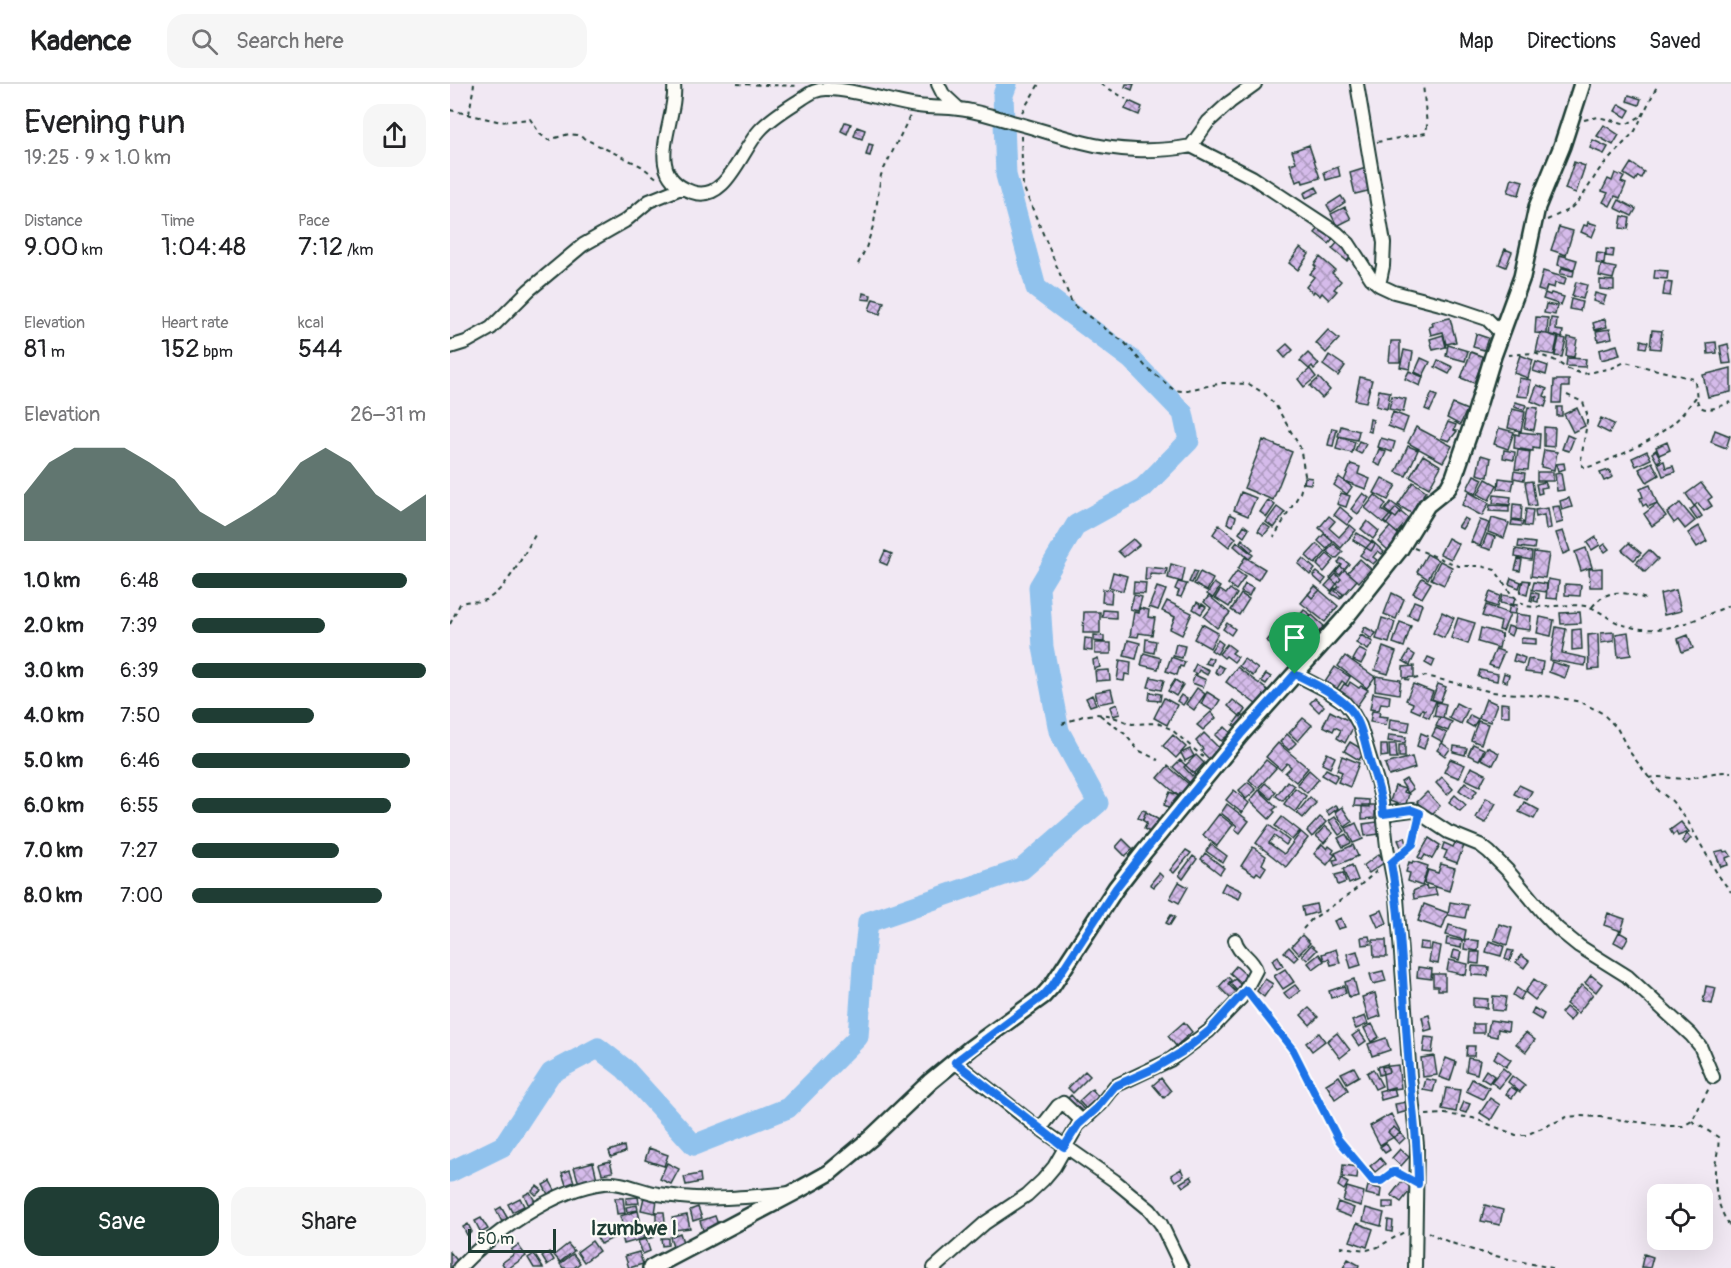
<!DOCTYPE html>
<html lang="en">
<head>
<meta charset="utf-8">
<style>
	body { margin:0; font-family:Pangolin,sans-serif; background:#f6f6f6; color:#202124; height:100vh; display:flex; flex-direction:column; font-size:22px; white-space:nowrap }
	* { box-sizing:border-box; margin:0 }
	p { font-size:20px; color:#757577 }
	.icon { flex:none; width:33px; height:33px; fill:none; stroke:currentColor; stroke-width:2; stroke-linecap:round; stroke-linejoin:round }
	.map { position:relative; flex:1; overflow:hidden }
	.drawer { display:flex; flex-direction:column; background:#fff; width:450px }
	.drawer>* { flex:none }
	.tools { position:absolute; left:1197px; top:1100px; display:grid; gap:12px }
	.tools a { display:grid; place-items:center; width:66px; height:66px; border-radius:12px; background:#fff; box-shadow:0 6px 24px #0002; font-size:30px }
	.scale { position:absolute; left:18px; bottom:15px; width:88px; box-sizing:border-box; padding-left:6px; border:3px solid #1f3d34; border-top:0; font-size:16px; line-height:21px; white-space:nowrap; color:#1f3d34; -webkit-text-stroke:4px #fdfcf7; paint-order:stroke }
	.pin { position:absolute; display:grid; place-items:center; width:51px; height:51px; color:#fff; margin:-62px -26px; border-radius:50% 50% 50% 0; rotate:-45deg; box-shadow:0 0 6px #0007 }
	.pin .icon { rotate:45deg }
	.round { display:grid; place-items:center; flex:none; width:63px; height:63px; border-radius:18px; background:#f6f6f6 }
	.overview { display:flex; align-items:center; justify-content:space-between; height:102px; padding:0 24px }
	h1 { font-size:33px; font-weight:600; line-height:45px }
	.figures { display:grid; grid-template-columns:repeat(3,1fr); gap:9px; height:102px; padding:6px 24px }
	.figures div { display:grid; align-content:center }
	.figures b { font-size:26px; font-weight:600 }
	.figures small { font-size:16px; font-weight:400 }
	.figures p { font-size:16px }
	.chart { height:168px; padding:12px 24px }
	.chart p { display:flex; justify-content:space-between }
	.chart svg { width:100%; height:108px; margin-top:6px; fill:#1f3d34; opacity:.7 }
	.primary-button { display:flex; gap:12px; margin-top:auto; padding:12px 24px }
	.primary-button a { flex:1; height:69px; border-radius:18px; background:#1f3d34; color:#fff; font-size:24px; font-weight:600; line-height:69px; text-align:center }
	.primary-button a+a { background:#f6f6f6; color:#202124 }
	ul { padding:0 24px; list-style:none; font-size:20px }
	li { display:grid; grid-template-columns:96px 72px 1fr; align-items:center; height:45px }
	li i { height:15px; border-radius:8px; background:#1f3d34 }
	header { display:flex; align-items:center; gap:36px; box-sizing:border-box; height:84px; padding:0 30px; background:#fff; border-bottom:2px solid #e0e0e0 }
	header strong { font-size:28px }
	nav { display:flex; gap:33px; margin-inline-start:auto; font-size:21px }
	.search { width:420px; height:54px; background:#f6f6f6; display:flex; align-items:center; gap:15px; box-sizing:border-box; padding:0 21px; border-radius:18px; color:#757577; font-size:22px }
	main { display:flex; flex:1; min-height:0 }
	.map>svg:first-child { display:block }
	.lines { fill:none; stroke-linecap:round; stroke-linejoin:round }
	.river { stroke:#90c2ed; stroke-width:21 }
	.building { fill:url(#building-cross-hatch); stroke:#1f3d34; stroke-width:1.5 }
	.minor-casing { stroke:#1f3d34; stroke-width:16 }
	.tertiary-casing { stroke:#1f3d34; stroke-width:20 }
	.path { stroke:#1f3d34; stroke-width:2; stroke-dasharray:4.5 4.5; stroke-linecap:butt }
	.minor { stroke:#fdfcf7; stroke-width:12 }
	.tertiary { stroke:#fdfcf7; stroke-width:15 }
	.route-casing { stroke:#fff; stroke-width:12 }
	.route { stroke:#1a73e8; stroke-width:8 }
	.labels { text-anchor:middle; stroke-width:4.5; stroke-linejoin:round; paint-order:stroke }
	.quarter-label { font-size:20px; font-weight:bold; fill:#1f3d34; stroke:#fdfcf7 }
</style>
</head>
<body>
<header>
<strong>Kadence</strong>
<div class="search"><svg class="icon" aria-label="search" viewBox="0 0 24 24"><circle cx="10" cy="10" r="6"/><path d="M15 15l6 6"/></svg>Search here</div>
<nav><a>Map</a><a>Directions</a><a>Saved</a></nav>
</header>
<main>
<section class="drawer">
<div class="overview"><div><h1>Evening run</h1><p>19:25 · 9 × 1.0 km</p></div><a class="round"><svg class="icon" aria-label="share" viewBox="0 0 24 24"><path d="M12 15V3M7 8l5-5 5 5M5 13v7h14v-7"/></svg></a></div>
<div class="figures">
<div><p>Distance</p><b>9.00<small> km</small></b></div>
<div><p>Time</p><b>1:04:48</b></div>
<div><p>Pace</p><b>7:12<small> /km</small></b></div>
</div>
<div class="figures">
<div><p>Elevation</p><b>81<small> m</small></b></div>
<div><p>Heart rate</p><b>152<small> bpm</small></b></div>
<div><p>kcal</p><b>544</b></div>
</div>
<div class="chart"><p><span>Elevation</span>26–31 m</p>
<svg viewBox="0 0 160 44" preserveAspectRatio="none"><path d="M0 44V25L10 12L20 6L30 6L40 6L50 12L60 19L70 32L80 38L90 32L100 25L110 12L120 6L130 12L140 25L150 32L160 25V44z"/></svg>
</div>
<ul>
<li><b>1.0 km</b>6:48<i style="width:92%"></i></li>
<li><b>2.0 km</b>7:39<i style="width:57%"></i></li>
<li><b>3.0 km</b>6:39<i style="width:100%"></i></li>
<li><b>4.0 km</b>7:50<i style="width:52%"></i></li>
<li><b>5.0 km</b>6:46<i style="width:93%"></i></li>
<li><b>6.0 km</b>6:55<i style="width:85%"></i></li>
<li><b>7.0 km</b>7:27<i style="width:63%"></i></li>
<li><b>8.0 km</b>7:00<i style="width:81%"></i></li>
</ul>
<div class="primary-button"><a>Save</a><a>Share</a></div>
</section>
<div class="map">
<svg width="1281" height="1184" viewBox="0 0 1281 1184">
	<defs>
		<pattern id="building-cross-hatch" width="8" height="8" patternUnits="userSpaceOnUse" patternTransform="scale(1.5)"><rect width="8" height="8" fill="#d5bbea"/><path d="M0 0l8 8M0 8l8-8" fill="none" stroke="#ac99be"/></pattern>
	</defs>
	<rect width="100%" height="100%" fill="#f1e8f3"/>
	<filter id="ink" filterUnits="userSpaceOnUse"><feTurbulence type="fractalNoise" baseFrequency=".0167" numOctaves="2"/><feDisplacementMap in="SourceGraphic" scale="12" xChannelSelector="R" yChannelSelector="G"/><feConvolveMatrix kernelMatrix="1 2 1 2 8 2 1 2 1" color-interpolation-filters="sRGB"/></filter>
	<g filter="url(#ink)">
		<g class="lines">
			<!-- river -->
			<path class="river" d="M0,1088L53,1062L101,989L148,964L175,985L244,1061L338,1024L408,953L413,882L418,838L572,785L648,719L609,647L593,563L589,503L626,441L693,404L739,357L733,329L681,275L586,204L556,91L553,11L557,0"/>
		</g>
		<!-- building -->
		<path class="building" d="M676,0H684L682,6L675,3Z
			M1179,11L1191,15L1189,21L1177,17Z
			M679,17L692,23L689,31L675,25Z
			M1169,20L1180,26L1176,33L1165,27Z
			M395,38L401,40L397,50L391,47Z
			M1154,41L1169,51L1163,61L1147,52Z
			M407,43L415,46L412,55L404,52Z
			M1143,56L1158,63L1154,70L1140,64Z
			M419,60L423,61L420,72L416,71Z
			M859,61L870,94L853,99L852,96L846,98L840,80L846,78L842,67Z
			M1124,78L1135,82L1126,109L1115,105Z
			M1181,79L1194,88L1191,94L1188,92L1185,97L1174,90Z
			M888,83L890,92L876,96L874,88Z
			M916,84L922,106L905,110L900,89Z
			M1165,89L1174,93L1171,98L1176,100L1170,114L1165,112L1160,122L1153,118L1158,109L1152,107L1158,95L1162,97Z
			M1062,94L1073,97L1069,111L1058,108Z
			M866,103L869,108L856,114L854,109Z
			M891,112L895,118L881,128L877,121Z
			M1169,116L1186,125L1182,132L1165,124Z
			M895,123L901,135L887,142L881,130Z
			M1172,132L1180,134L1178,145L1170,144Z
			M1138,138L1147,141L1142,153L1131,148L1134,141L1137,142Z
			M871,142L885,153L879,160L865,149Z
			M1109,143L1123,147L1116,171L1101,166Z
			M888,158L903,170L897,177L882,165Z
			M850,164L859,170L848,186L839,179Z
			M1055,165L1062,168L1056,183L1049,180Z
			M1156,165L1164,166L1163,173L1156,172Z
			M1147,169L1155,170L1154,180L1146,179Z
			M1110,171L1127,176L1124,186L1108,181Z
			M870,173L885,186L882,189L891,197L884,205L887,207L879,216L872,209L870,212L864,207L863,209L856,203L864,193L860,190L866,183L864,181Z
			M1151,181L1166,184L1163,195L1149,192Z
			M1112,184L1124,187L1123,192L1110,190Z
			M1205,186L1218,187L1217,195L1204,194Z
			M1093,187L1116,194L1114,201L1105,199L1104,204L1097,202L1095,208L1088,206Z
			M1150,196L1164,197V206L1150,205Z
			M1126,198L1137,201L1133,215L1122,212Z
			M1215,198L1222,199L1220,212L1213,211Z
			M413,209L421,211L420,216L412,215Z
			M1095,209L1100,211L1101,209L1114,213L1111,221L1093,215Z
			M1145,209L1156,212L1153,220L1143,217Z
			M423,215L434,218L430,230L419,226Z
			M1121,215L1132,218L1130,227L1119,225Z
			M1096,220L1107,222L1105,231L1094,229Z
			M1086,233L1098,234L1097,250L1085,249Z
			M1000,234L1006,258L996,260L993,248L981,251L979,243L983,242L982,238Z
			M1101,234L1107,235L1106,246L1113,247L1112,254L1099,251Z
			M1155,235L1157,243L1145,246L1143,239Z
			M1160,245L1162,254L1148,257L1146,247Z
			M878,246L889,255L876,269L866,259Z
			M1202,246L1212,247L1210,265L1200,264Z
			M1090,249L1108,252L1104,271L1086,268Z
			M1026,250L1038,254L1034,266L1023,263Z
			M993,251L996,263L983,266L980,255Z
			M1109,253L1116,255L1112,273L1105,272Z
			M1118,253L1127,255L1124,273L1116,272Z
			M1191,256L1198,258L1196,264L1190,263Z
			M941,257H950V278H939Z
			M1266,258L1267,269L1258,270L1257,259Z
			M837,260L843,266L835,274L829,267Z
			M1278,260L1281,279L1273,280L1270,262Z
			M998,261L1018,267L1015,277L996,272Z
			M1167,261L1170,271L1151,276L1149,266Z
			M954,266L963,268L960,285L950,283Z
			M1021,268L1034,273L1024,299L1011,294Z
			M858,269L869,280L864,285L862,282L859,285L850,277Z
			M879,271L895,282L888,292L873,281Z
			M1070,271L1083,276L1078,294L1064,289Z
			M971,274L980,278L973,292L965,288Z
			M1117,274L1136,275L1135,283L1116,282Z
			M988,276L1003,283L999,290L985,283Z
			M1086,278L1098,282L1096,291L1083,287Z
			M1281,284V308L1258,313L1253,291Z
			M860,285L866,293L854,303L848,295Z
			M959,287L973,293L970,302L955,295Z
			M910,293L922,296L916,318L905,316Z
			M869,294L880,306L872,314L860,302Z
			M1069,294L1081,296L1078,313L1067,312Z
			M1104,296H1119V303H1112L1111,319H1103Z
			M1087,301L1097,305L1094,312L1098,314L1095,323L1081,317Z
			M929,306L940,308L937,325L926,322Z
			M982,309L987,312L980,327L975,325Z
			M942,312L956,315L953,328L939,325Z
			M1065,318L1076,321L1074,326L1064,323Z
			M1003,320L1017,326L1010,341L997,334Z
			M1078,323L1088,324L1084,346L1074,344Z
			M1107,323H1112V332H1107Z
			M1127,324L1135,342L1123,348L1114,330Z
			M1062,325L1075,328L1071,347L1058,344Z
			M943,328L958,334L953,348L938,342Z
			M1151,334L1164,340L1159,349L1147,343Z
			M920,335L923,336L921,348L918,347Z
			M998,338L1006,341L1004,346L1007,347L999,357L991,354Z
			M891,342L909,347L907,356L888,352Z
			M966,343L1002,362L993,378L958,359Z
			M1094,343L1105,344L1104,363L1094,362Z
			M882,344L887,345L883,362L878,361Z
			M1049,344L1064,348L1058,365L1044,360Z
			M1265,346L1280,352L1276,364L1261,358Z
			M1069,348L1090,350L1089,365L1083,364V367L1064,364L1065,350L1069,351Z
			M1117,351L1124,354L1119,367L1112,365Z
			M889,353L905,358L902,369L886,365Z
			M931,354L945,358L942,368L928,363Z
			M813,356L842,368L823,416L794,404Z
			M909,357L916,360L911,370L905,367Z
			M1217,358L1220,366L1209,371L1206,363Z
			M958,362L968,366L956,392L946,388Z
			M929,365L936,368L930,382L924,379Z
			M1054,366L1065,368L1064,376L1053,374Z
			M1068,366L1080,368L1078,386L1065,385Z
			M1094,366L1107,368L1104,386L1091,383Z
			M1206,366L1211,376L1207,378L1202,369Z
			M1197,367L1201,375L1186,382L1182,374Z
			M973,371L991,382L979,404L960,393Z
			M1031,371L1041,374L1038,393L1027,390Z
			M1214,377L1216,384L1223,382L1225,388L1213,392L1208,379Z
			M1202,378L1209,391L1197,398L1189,385Z
			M1114,379L1115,385L1108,387L1106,380Z
			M901,380L910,383L908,390L920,395L916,405L894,397Z
			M1159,386L1163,393L1154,397L1150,389Z
			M1064,387L1075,389L1074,396L1063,394Z
			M1087,388H1103V397H1087Z
			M1111,389L1114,406L1107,407L1105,390Z
			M1024,391L1033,395L1026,410L1017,405Z
			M855,393L862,394L861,400L854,399Z
			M889,393L902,403L897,410L884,401Z
			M932,394L946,401L938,416L924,409Z
			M1049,394L1064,396L1062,406L1048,405Z
			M1036,395L1047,401L1039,416L1028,410Z
			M1082,397L1086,421L1079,422L1075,398Z
			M963,398L976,407L973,411L976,412L973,418L969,416L965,422L968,424L964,431L948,421Z
			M1095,398L1097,403L1091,404L1092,409L1088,410L1086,400Z
			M1251,399L1262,413L1258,416L1262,422L1254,427L1248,419L1244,422L1236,410Z
			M1200,401L1207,419L1198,423L1196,420L1193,422L1190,414L1193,413L1190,405Z
			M791,408L806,414L798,432L784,426Z
			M1019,408L1039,419L1032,432L1012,421Z
			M891,409L900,412L896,423L887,420Z
			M913,409L919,414L908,430L901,425Z
			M925,411L936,420L932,426L942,433L936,441L915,424Z
			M1044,411L1061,413L1060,421L1043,419Z
			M1119,414L1122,423L1112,426L1110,417Z
			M818,416L825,421L817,433L810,428Z
			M941,418L952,426L946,434L935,426Z
			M1230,419L1245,437L1235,445L1228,436L1224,439L1217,429Z
			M1063,420L1072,421L1071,436L1062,435Z
			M1207,420L1216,432L1202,442L1194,430Z
			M1040,421L1059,422V428L1039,427Z
			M1109,422L1113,438L1106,440L1102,423Z
			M1245,422L1252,432L1247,436L1240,426Z
			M827,423L835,429L824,444L816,438Z
			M890,423L903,434L897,441L884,431Z
			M946,424L959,435L947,449L934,438Z
			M1098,424L1101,444L1096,445L1094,431L1086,433L1085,426Z
			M1076,425L1083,426L1081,443L1074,442Z
			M780,430L786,433L783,442L777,439Z
			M879,432L885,437L879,444L889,453L900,441L906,446L891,464L869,444Z
			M1014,434L1018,436L1012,445L1008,443Z
			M1042,434L1059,439L1054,454L1038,448Z
			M1030,436L1039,439L1030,462L1021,458Z
			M1062,436L1073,438L1072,442L1061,441Z
			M917,437L929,447L923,455L911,445Z
			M813,439L820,444L814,451L808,447Z
			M769,441L786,454L779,463L763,450Z
			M794,441L799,445L794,453L789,449Z
			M1249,442L1257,457L1247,463L1238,449Z
			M940,443L951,453L939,467L928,457Z
			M1113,447L1120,467L1113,470L1106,449Z
			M907,449L925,460L921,467L903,456Z
			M874,450L883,458L877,465L868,457Z
			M1037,450L1045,453L1041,466L1032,463Z
			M1146,453L1150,461L1142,466L1137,459Z
			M998,454L1009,460L1001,475L990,470Z
			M683,455L689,461L674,473L668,467Z
			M792,455L803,465L801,468L790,458Z
			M922,457L934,468L932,470L928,467L923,473L927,476L923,480L910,471Z
			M1069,457L1085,459L1084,465L1068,463Z
			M787,458L803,471L799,475L784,462Z
			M1179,459L1191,469L1184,476L1172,466Z
			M867,460L876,468L865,480L856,472Z
			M884,460L893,468L886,475L877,467Z
			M1155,460L1159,465L1155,468L1151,463Z
			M1136,464L1142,483L1131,487L1125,468Z
			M1066,465L1082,468L1081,476L1065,473Z
			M1199,466L1208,475L1195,488L1186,479Z
			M435,467L442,470L437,481L430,478Z
			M1084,468L1099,470L1095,494L1081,492Z
			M877,470L884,476L874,488L867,481Z
			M977,470L988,476L978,495L967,488Z
			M795,473L815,485L808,496L788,485Z
			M853,474L865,485L860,491L848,480Z
			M891,474L899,480L890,491L886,488L892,481L888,479Z
			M910,475L921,485L909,498L898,488Z
			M1068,475L1072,476L1070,487L1065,486Z
			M990,477L1002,483L994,501L981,495Z
			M721,480L735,484L732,498L718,494Z
			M890,482L907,496L892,513L885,507L889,502L880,494Z
			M696,483L717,485L716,491L700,490V496H695Z
			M1152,484V503H1140L1139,485Z
			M744,487L747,488L742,499L739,498Z
			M787,487L795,493L786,506L778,500Z
			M663,488L677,492L673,507L659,503Z
			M750,488L763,495L757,507L744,500Z
			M867,488L876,495L872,500L863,492Z
			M886,490L891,495L881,507L875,502Z
			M972,494L981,499L972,514L963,509Z
			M1061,494L1071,498L1069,504L1059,500Z
			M1098,495L1109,497L1107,515L1096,514Z
			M1073,496L1080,497L1077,511L1070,509Z
			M684,498L696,499L695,510L683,509Z
			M728,498L737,500L731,513L727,512L729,507L725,505Z
			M1084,498L1097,500L1096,508L1082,506Z
			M764,499L770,503L763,514L757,510Z
			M795,500L803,504L799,512L791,508Z
			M1115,500L1131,501L1130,512L1115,511Z
			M865,502L870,506L862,514L858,510Z
			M865,502L888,522L875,538L851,519Z
			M707,503L716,506L708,526L699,523Z
			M885,504L893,510L890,515L881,509Z
			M653,505L662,506L661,519L652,518Z
			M780,505L787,510L779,523L765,514L770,506L776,510Z
			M1226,506L1231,527L1214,531L1210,510Z
			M1040,508L1050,512L1047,523L1036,519Z
			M1082,508L1089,510L1088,518L1084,517L1085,513L1083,512L1082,518L1080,517Z
			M942,509L954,515L946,535L934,530Z
			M791,510L799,515L789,531L781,526Z
			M684,511L692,513L688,527L680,525Z
			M1052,511L1065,513L1063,522L1050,519Z
			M759,512L780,529L767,544L754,533L761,524L754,518Z
			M717,517L742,529L732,551L720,545L725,533L712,527Z
			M964,517L972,520L967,535L958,531Z
			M747,518L750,520V524L752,520L756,523L751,530L743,525Z
			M1060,520L1067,521L1065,530L1058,529Z
			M1036,521L1060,530L1053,547L1049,546L1051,538L1032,532Z
			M690,524L699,526L698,533L705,534L702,551L689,549L688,553L680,552L684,528L689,529Z
			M653,526L666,527V534L652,533Z
			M854,526L861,531L848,547L841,542Z
			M634,528H650V549H633Z
			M992,528L1004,534L994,554L983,549Z
			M1130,528L1131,539L1111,540L1110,529Z
			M1066,530L1081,532L1080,546L1064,544Z
			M836,531L840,535L834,543L829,539Z
			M862,531L874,542L861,556L849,545Z
			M1090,533L1104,536L1101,552L1087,549Z
			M932,534L945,538L939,559L926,555Z
			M1008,534L1025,539L1018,560L1001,554Z
			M950,538L961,542L954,563L943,559Z
			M777,539L785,545L781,551L773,545Z
			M752,540L768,549L760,564L744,555Z
			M830,540L857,563L843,579L817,557Z
			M1058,542L1064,544L1061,552L1056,549Z
			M915,543L926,549L922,555L912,548Z
			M1106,543L1116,545L1112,569L1136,574L1135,582L1100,576Z
			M1031,544L1052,550L1049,564L1028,558Z
			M1131,545L1132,565L1122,566V546Z
			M1164,548V557L1151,559V549Z
			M1178,548L1181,571L1168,573L1166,550Z
			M1148,550L1149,585L1139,586L1138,551Z
			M644,551L654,552V558L644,557Z
			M911,551L923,558L918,566L906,559Z
			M1238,551L1243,564L1232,568L1228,555Z
			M635,554L642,555V567L634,566Z
			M1071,554L1086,555V560L1071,559Z
			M696,555L706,557L704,569L695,567Z
			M678,556L690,559L686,575L674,572Z
			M768,556L773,560L767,570L761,566Z
			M645,559H661V570H645Z
			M726,560L735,562L732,574L723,572Z
			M777,560L785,566L782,569L788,573L784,578L776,572L774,574L769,570Z
			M933,563L946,568L938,590L925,586Z
			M909,565L917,569L911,580L903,576Z
			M1046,565L1054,568L1047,584L1039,581Z
			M959,567L965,571L960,581L953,577Z
			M694,569L711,574L708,585L691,581Z
			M1065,570L1075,574L1073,580L1063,577Z
			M895,572L925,593L917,604L888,582Z
			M721,573L735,578L733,583L730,582L727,591L716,587Z
			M758,573L763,575L761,581L755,579Z
			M978,573L985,576L982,583L975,579Z
			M648,574L650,583L644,585L643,576Z
			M794,575L808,585L803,592L789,582Z
			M1078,575L1093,578L1091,590L1075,588Z
			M670,576L681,578L680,591L675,590L674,597L667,596Z
			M1102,578L1119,583L1115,594L1099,588Z
			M746,580L759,586L757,591L749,586L747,590L742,588Z
			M768,581L774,584L770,591L765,588Z
			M964,582V593L953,594V583Z
			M787,583L820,608L810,623L776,598Z
			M885,583L900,593L896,600L892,597L886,606L875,598Z
			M659,586L660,596L646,597L645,587Z
			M1030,586L1048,590L1047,597L1028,593Z
			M1054,589L1059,591L1057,598L1052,596Z
			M816,590L821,593L816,600L811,597Z
			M745,591L756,596L753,603L742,599Z
			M926,592L951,596L949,610L925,606Z
			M701,593L714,596L711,606L698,603Z
			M725,596L733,601L726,612L718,607Z
			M900,598L909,604L911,602L918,606L907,622L888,609L894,600L898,602Z
			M963,600L983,608L980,615L986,617L979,634L973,631L975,626L972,625L970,629L961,625L963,619L956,616Z
			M988,600L996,603L990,618L982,615Z
			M747,604L755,610L744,626L736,620Z
			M661,605L664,617L648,620L645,608Z
			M700,608L711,610L710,617L699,616Z
			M757,608L770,616L763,627L751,620Z
			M923,609L940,612L939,620L931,619L929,626L920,625Z
			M642,611L646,620L640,622L636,614Z
			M731,611L737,615L733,621L727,617Z
			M714,614L727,621L717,641L704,634Z
			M865,614L874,622L869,628L860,619Z
			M1036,615L1047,620L1040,638L1029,634Z
			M783,616L796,626L791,633L778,622Z
			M987,618L996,620L993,634L984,632Z
			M1006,619L1018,625L1011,640L999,634Z
			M1051,619L1059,620V632H1051Z
			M667,620L670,630L663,632L660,623Z
			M880,627L905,640L895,659L887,654L891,646L885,643L883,647L873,642Z
			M922,627L930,628L929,632L938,633L936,641L920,638Z
			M761,628L766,634L753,646L747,641Z
			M791,630L798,635L791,646L783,641Z
			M1020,631L1028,635L1023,643L1016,639Z
			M990,633L1002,638L998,647L986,642Z
			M853,634L862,641L848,657L839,649Z
			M940,635L960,638L958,648L939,645Z
			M1028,637L1038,640L1031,660L1021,656Z
			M775,643L781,649L771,657L765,651Z
			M986,644L997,649L993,658L982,652Z
			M754,649L769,664L759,675L751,667L753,665L746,657Z
			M971,649L978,652L974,665L967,662Z
			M837,650L846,659L839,666L830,658Z
			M723,651L736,663L726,674L713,662Z
			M939,651L956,653L955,659L938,657Z
			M900,658L915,667L909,676L894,667Z
			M828,659L858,684L846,698L835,689L841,683L837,679L831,686L816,673Z
			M992,659L1000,665L995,672L987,666Z
			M939,660H946L947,674H940Z
			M1023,660L1034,665L1029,676L1018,671Z
			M931,661H937L938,672L931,673Z
			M949,661H955V673H949Z
			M1004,662L1017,664L1015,671L1003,668Z
			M1037,663L1049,669L1043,681L1031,675Z
			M740,665L744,672L735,677L731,669Z
			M877,669L885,673L880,684L872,680Z
			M746,671L754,679L742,692L734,683Z
			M892,672L909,679L900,703L888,698L892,688L887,686Z
			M962,673L965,684L939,692L935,680Z
			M1000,675L1015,681L1009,694L994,688Z
			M730,676L749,694L742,701L723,683Z
			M816,676L826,684L808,704L799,696Z
			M718,682L741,702L731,714L708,694Z
			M1021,683L1036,690L1030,702L1015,695Z
			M876,685L888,691L884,698L872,691Z
			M859,686L869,695L857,709L847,700Z
			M992,693L1003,705L997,711L986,699Z
			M956,695L963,705L958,709L951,698Z
			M837,697L844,702L833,717L826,712Z
			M798,698L806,706L796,715L789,706Z
			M1015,698L1027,707L1021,715L1009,706Z
			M815,699L826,708L821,715L810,705Z
			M1069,701L1082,707L1077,716L1064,710Z
			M945,702L955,705L954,708L959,710L955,723L940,717Z
			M845,704L856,712L845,728L834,720Z
			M784,706L799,719L792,729L776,716Z
			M809,706L827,723L823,726L825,728L819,735L800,717Z
			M720,708L729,712L723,725L714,721Z
			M977,708L990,722L980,732L967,718Z
			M1005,711L1016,721L1010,727L999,718Z
			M860,713L866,719L853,734L847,729Z
			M1036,714L1046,719L1035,739L1026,734Z
			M905,715L919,716V723L904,722Z
			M1074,718L1089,726L1084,735L1069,728Z
			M777,720L799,737L790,749L785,745L787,742L771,729Z
			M885,721L888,724L879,731L876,727Z
			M912,721H925V734L912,735Z
			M892,723L902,738L895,743L885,728Z
			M692,726L696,727L693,736L688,734Z
			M696,728L709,736L701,749L694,745L697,739L692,736Z
			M769,730L783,741L767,762L753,751Z
			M832,733L850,747L842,756L825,742Z
			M870,733L876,738L862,753L857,747Z
			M885,733L895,747L889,751L879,737Z
			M927,738L929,750L915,752L913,740Z
			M1231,738L1239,748L1228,752L1226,748L1223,751L1220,746Z
			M906,739L913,755L903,759L896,744Z
			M819,741L839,757L836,761L824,752L819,759L834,770L851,748L858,754L836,783L806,759Z
			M875,742L883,749L874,759L866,752Z
			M896,750L901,759L893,763L888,754Z
			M1237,750L1241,754L1236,760L1232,757Z
			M955,753L957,760L951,763L948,756Z
			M979,754L990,761L982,775L975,771L972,776L968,773Z
			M673,755L683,765L675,772L666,763Z
			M994,759L1003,763L1005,759L1014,762L1007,779L994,774L997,767L992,765Z
			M761,760L777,772L773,779L756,767Z
			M872,760L877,765L879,762L884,766L882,769L885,771L877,781L864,770Z
			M903,761L908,772L885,782L883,776L888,775L885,769Z
			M803,763L816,772L812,780L816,783L811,791L807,788L805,791L791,782Z
			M736,766L741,769L724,789L720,786Z
			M1273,766L1274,768L1278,767L1281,772L1276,774L1278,781L1271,783L1265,768Z
			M755,769L774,784L770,790L751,775Z
			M929,770L935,778L919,789L913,782Z
			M743,772L747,775L733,795L729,791Z
			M963,777L978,782L972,802L958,797L960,789L956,788L959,778L962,779Z
			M991,780L1005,784L999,807L974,799L978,786L988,789Z
			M902,781L908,796L899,800L893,785Z
			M709,789L713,793L704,803L700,800Z
			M893,789L896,798L888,801L885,791Z
			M729,798L738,803L729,819L720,814Z
			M775,799L792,807L789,815L771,807Z
			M976,801L977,805L985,804L987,811L964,815L963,807Z
			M1000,818L1018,821L1015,834L998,831Z
			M866,820L868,828L854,832L852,823Z
			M974,820L998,829L992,845L968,837Z
			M932,826L937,839L928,843L922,830Z
			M1158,829L1175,835L1171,847L1154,841Z
			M721,831L725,833L720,841L716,839Z
			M891,834L895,843L888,845L884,837Z
			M1049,840L1062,844L1057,861L1044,856Z
			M999,841L1016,846L1014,856L996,851Z
			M1169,848L1178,853L1173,863L1164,858Z
			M852,851L860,859L849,870L842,862Z
			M919,852L921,860L912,861L911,853Z
			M997,854L1012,857L1011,864L996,861Z
			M1015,855L1029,857L1028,867L1014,865Z
			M923,856H936L937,873H924Z
			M1039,857L1054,862L1051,872L1036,868Z
			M970,858L979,859V866L969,865Z
			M982,860L991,862L988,880L979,878Z
			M861,861L867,866L857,876L852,871Z
			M839,863L848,873L844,877L834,868Z
			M886,865L890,879L881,881L879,875L874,876L872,870Z
			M1004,866L1011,868L1009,876L1002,874Z
			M1058,866L1063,867L1060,877L1055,875Z
			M907,867L911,881L901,884L897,870Z
			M1021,868H1030L1029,880L1020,879Z
			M869,870L874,877L863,885L858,879Z
			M1071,871L1079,877L1074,884L1066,878Z
			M828,872L833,882L827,885L822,876Z
			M999,876L1018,880L1016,891L997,887Z
			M786,882L800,894L794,901L780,889Z
			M1022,882L1039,883L1038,892L1022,891Z
			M968,883L982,885L981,895L967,893Z
			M835,885L844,898L833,905L824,892Z
			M933,887L936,897L923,900L920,890Z
			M983,890H995V906H988V902H983Z
			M1141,891L1152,900L1146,908L1135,899Z
			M778,893L781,896L778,900L787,909L781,915L769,903Z
			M785,895L792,902L787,907L780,899Z
			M815,895L823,900L814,913L807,907Z
			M904,895L908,911L899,913L895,898Z
			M1084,895L1095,903L1085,916L1075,908Z
			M845,901L850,907L839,915L834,909Z
			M1132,901L1143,910L1128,929L1116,920Z
			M894,902L896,909L881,914L879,907Z
			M1256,902L1266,904L1262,920L1253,918Z
			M1067,904L1074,909L1070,916L1063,911Z
			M925,909L931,932L919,936L912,913Z
			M1043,912L1056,913L1054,927L1042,926Z
			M1023,914L1038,915L1037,924L1023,923Z
			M1116,923L1125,930L1120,937L1111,929Z
			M859,924L868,933L860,941L851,931Z
			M1084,924L1094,930L1091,936L1081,930Z
			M979,931L982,945L975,947L972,933Z
			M915,932L918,940L906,945L902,937Z
			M1040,936L1059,939L1058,947L1048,945L1047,953L1037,951Z
			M734,938L742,948L726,962L718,952Z
			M922,940L929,953L921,958L914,944Z
			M1023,940H1034V949H1023Z
			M909,947L916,957L909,962L902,952Z
			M869,949L875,957L862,967L856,959Z
			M887,949L900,966L890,974L877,957Z
			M1076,949L1085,956L1076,968L1066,960Z
			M975,953L984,954L982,969L973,968Z
			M936,954L940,966L922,972L918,960Z
			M1017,962H1025L1024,972H1016Z
			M1048,967L1061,976L1056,983L1044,974Z
			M984,972L987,991L973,993L971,974Z
			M996,974L1006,978L1000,997L989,993Z
			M1018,974L1030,976L1027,990L1016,987Z
			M937,980L939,988L929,991L927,983Z
			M948,981L951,1004L935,1006L932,983Z
			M904,983L909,992L897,999L891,989Z
			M1053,984L1060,990L1049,1004L1041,998Z
			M923,985L932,1002L925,1005L917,989Z
			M1036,986L1044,992L1039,999L1031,994Z
			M635,987L640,992L623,1009L618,1004Z
			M889,992L898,1006L885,1015L876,1000Z
			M1062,992L1075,1002L1070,1008L1058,998Z
			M711,994L721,1007L714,1014L703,1001Z
			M976,995L986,997L983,1008L973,1006Z
			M1022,995L1039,1004L1033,1015L1016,1007Z
			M944,1003L946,1012L931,1016L929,1007Z
			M1061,1003L1067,1007L1062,1014L1056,1010Z
			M996,1004L1010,1006L1006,1028L992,1025Z
			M642,1005L650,1015L637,1026L629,1017Z
			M621,1011L637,1029L631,1034L615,1017Z
			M1040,1014L1050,1021L1041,1036L1030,1029Z
			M956,1018L958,1027L947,1030L945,1020Z
			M1014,1018L1020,1020L1016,1029L1010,1027Z
			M941,1030L951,1049L930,1061L920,1042Z
			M944,1043L955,1054L949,1060L938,1048Z
			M936,1059L940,1066L935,1069L930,1063Z
			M174,1062L175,1068L161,1073L159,1067Z
			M199,1064L218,1071L214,1082L195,1076Z
			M950,1065L959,1073L951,1082L942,1074Z
			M930,1074L935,1080L925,1088L920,1082Z
			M160,1077L163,1088L152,1090L149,1080Z
			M143,1078L147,1095L129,1100L124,1083Z
			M217,1079L229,1085L221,1100L210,1095Z
			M893,1081L908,1083L907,1095L892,1093Z
			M731,1085L734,1092L725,1097L721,1091Z
			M120,1086L124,1098L116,1101L112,1089Z
			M250,1090L251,1098L236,1101L234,1093Z
			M741,1092L743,1096L733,1103L730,1099Z
			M891,1095L898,1099L894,1106L888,1102Z
			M100,1097L107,1110L100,1114L93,1101Z
			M952,1097L962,1104L951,1118L941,1111Z
			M87,1102L92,1106L86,1111L82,1107Z
			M918,1102L931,1105L930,1113L916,1110Z
			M897,1103L914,1108L911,1122L893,1117Z
			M80,1108L87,1121L80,1124L74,1111Z
			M188,1113L189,1119L176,1120V1114Z
			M194,1113L207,1116L205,1129L191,1126Z
			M70,1114L74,1122L62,1128L58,1120Z
			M165,1114H173L175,1129L167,1130Z
			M888,1118L904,1124L901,1133L885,1127Z
			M933,1118H943V1124H933Z
			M187,1121L188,1126L177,1128L176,1123Z
			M1035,1121L1053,1126L1050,1141L1031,1137Z
			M51,1123L58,1135L52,1138L46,1126Z
			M248,1123L252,1134L243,1137L240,1126Z
			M916,1124L934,1129L931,1142L913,1137Z
			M188,1127L191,1140L174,1145L170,1132Z
			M206,1128H214L215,1138H206Z
			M237,1131L240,1144L224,1146L222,1134Z
			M265,1132L269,1143L254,1149L250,1137Z
			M31,1134L38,1145L31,1149L25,1137Z
			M938,1136L943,1137L942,1148L937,1147Z
			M907,1139L923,1145L917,1163L900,1157Z
			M18,1140L22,1148L17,1151L13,1143Z
			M159,1142L165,1153L151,1160L145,1150Z
			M192,1144L195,1154L174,1160L171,1149Z
			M202,1148L204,1153L197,1155L196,1150Z
			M230,1149L233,1158L223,1162L220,1153Z
			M211,1154H218V1161L212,1162Z
			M196,1155L200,1167L193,1170L188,1157Z
			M142,1157L149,1167L134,1178L127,1168Z
			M118,1160L124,1167L110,1178L104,1171Z
			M68,1161L76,1172L59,1184H55L52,1179L64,1170L61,1166Z
			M0,1168L10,1180L5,1184H0Z
			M99,1168L104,1176L97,1181L92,1173Z
			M189,1168L193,1180L179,1184L175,1172Z
			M84,1170L93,1184H84L78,1174Z
			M123,1170L130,1179L124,1184H113L110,1180Z
			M1194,1170L1203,1173L1200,1184L1191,1183Z
			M898,1175L909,1181L908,1184H893Z"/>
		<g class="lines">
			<defs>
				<path id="minor" d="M224,0C228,37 190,90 242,108C276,120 291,66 310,46C321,34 336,25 350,16C359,10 367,4 379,5C409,6 438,18 468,22C482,24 495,23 509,25C527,27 545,33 562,38C586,44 608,52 632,58C666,67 706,69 741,62L758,38L780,18L805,0
					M488,0L493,10L509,25
					M907,0L934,159L933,182L929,201
					M741,62L802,93L887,149L899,160L921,194L929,201L944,208L998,222L1037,235L1051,249
					M0,263L16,258L41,244L79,206L133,161L175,137L199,117L231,104
					M845,590L876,606L894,618L902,628L910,642L927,697L932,719L937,763L947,814L960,994L967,1061L965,1184
					M933,730L962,726L966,727L998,748L1030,761L1039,768L1058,787L1093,829L1108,845L1129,862L1177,892L1241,951L1250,962L1263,993
					M505,978L582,1039L665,1097L700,1126L711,1140L732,1184
					M590,1045L608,1022L613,1019L632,1037
					M9,1184C41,1150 106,1104 154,1099C172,1097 190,1107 208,1110C215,1111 223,1112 231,1113C267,1117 305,1112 341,1109
					M484,1184L535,1139L577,1111L593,1096L604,1083L628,1041L651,1020L665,1002L720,976L759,947L791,914L806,886C802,873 788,870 785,856"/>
				<path id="tertiary" d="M201,1184L345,1108L379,1089L421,1054L481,997L521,964L593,912L602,902L666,804L694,768L792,649L896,533L950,465L977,421L998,404L1004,393L1023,338L1043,272L1072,193L1087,123L1112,62L1132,0"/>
			</defs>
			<!-- minor casing -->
			<use href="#minor" class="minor-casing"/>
			<!-- tertiary casing -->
			<use href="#tertiary" class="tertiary-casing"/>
			<!-- path -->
			<path class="path" d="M287,0L350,2
				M651,0L676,15
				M0,26L51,38L80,35L90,50L98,56L119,50L127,51L191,82L208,95
				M572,28L589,0
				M19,30L24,0
				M1134,36L1148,33L1177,40L1193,31
				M571,52L573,102L623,221L675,259L696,283L724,306L732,307L773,299L799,300L815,310L826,322L850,363L855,391L850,409L824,453
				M927,58L976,49L977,42L973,0
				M1097,136L1120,125L1132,113L1149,86L1185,47L1208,0
				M408,180L416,164L424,139L431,91L460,32
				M1058,271L1084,269L1104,276L1118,285L1133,290L1162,284L1175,278L1244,295C1246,301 1246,308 1247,315C1249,333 1271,322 1281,318
				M1117,311L1133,318L1137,330V338L1131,376V380L1135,384C1163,376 1194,361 1217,344C1229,336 1237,324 1246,313
				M964,464L1009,482H1031L1045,486L1062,511L1075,522C1095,525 1115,519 1135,522C1148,524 1159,536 1171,540C1211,555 1245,535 1281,521
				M1142,523C1158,503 1174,508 1196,515
				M0,540L10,520C19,515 28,520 37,515C57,505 74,470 85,451
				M955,595L960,596L976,592L1042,608L1105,613L1131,618L1152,629L1167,644L1179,667L1209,707L1222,717L1237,736L1268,791L1281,808
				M650,631L675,650L688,666L708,676
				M612,640L633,632L645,630L658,631L682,640L707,639L721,645L753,673
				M1199,694C1212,691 1225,696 1238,694C1253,692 1265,687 1281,688
				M951,772L963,760L968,741
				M853,845L861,836L900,810L928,786
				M803,916L843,966L888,1055L925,1098L934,1096L943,1088L956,1092
				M976,1031L995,1030L1023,1034L1066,1051H1076L1117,1033L1128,1032L1150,1033L1218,1042H1233L1242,1037L1259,1004
				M1242,1037L1268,1053C1270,1064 1265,1075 1265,1086C1264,1106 1269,1127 1281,1144
				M978,1148C1011,1167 1064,1176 1102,1184
				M890,1163L917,1166L928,1163L954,1148"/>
			<!-- minor -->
			<use href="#minor" class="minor"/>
			<!-- tertiary -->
			<use href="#tertiary" class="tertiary"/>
		</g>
	</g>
	<g class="lines" filter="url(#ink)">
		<defs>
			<path id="route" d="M845,590C861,598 879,606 893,618C912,633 914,659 921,681C927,698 932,713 933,730L962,726L970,729L963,760L941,779C952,842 953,907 958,971C961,1014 968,1056 968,1100L946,1088H943L931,1097H923L888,1055L843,966L796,906L759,947L732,968L705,984L665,1002L646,1025L628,1041L614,1063L505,978L593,912L602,902L666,804L694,768L792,649Z"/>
		</defs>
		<!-- route casing -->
		<use href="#route" class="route-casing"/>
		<!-- route -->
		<use href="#route" class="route"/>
	</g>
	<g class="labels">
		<!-- quarter labels -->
		<g class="quarter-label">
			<text x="184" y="1151">Izumbwe I</text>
		</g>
	</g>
</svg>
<div class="tools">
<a><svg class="icon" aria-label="locate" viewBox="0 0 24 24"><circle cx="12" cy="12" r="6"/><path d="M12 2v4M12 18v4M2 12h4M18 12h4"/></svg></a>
</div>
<div class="scale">50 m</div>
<div class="pin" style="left:845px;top:590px;background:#1e9e55"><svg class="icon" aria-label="arrive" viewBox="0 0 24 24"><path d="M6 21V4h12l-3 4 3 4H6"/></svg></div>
</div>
</main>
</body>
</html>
